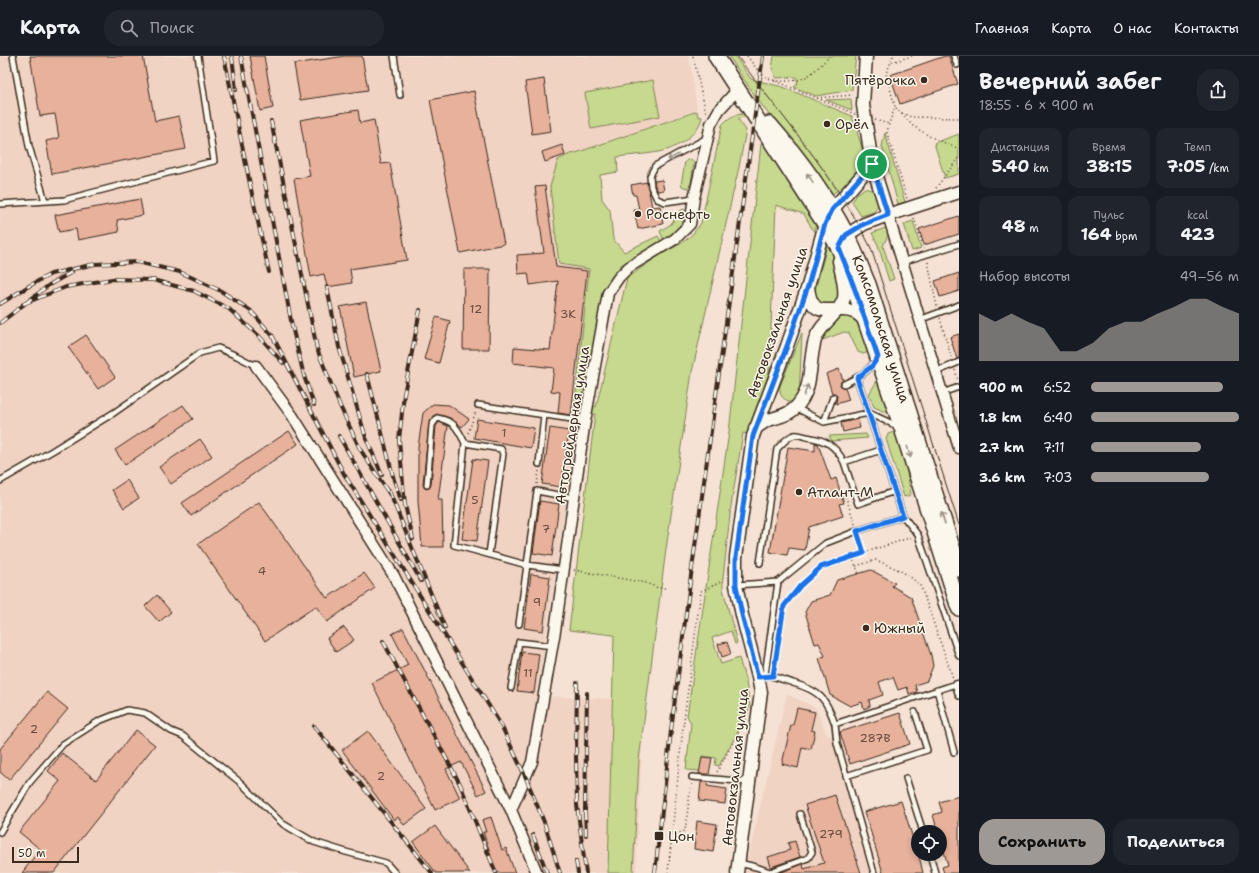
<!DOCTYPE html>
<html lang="ru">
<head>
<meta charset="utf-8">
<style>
	body { margin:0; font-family:"Shantell Sans",sans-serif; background:#20242c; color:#f1f3f6; height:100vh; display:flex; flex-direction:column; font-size:15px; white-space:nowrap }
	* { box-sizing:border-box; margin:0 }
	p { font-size:13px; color:#9ea1a6 }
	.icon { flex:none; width:22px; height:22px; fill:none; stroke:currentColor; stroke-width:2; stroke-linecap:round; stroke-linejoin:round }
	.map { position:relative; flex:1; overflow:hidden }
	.panel { display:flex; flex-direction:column; background:#171b24; width:300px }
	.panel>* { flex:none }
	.controls { position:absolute; left:911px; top:769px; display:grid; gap:8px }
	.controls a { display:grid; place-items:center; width:36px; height:36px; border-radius:50%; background:#171b24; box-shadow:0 2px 6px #0003; font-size:20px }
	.scale { position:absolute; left:12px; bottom:10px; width:67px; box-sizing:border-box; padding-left:4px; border:2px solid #3b2a1e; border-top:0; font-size:11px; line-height:14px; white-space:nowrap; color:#3b2a1e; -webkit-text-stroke:3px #fbf7ec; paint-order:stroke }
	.pin { position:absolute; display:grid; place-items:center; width:34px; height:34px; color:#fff; margin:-17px; border:2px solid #fff; border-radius:50%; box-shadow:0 1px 4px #0007 }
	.round { display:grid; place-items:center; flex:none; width:42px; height:42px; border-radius:16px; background:#20242c }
	.summary { display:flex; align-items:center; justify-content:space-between; height:68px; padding:0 20px }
	h1 { font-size:22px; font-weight:700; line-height:30px }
	.figures { display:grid; grid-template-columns:repeat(3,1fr); gap:6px; height:68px; padding:4px 20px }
	.figures div { display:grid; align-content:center; border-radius:10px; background:#20242c; text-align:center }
	.figures b { font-size:17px; font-weight:700 }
	.figures small { font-size:11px; font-weight:400 }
	.figures p { font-size:11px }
	.chart { height:112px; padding:8px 20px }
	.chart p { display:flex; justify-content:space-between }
	.chart svg { width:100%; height:72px; margin-top:4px; fill:#9f9995; opacity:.7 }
	.cta { display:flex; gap:8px; margin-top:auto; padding:8px 20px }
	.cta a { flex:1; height:46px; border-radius:16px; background:#9f9995; color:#111; font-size:16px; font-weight:700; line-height:46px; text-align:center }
	.cta a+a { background:#20242c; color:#f1f3f6 }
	ul { padding:0 20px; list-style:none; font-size:13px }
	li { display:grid; grid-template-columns:64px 48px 1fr; align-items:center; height:30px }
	li i { height:10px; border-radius:5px; background:#9f9995 }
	header { display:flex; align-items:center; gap:24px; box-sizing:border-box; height:56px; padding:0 20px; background:#171b24; border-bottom:1px solid #363941 }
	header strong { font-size:19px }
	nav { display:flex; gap:22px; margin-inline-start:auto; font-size:14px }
	.search { width:280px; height:36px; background:#20242c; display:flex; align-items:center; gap:10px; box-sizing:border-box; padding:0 14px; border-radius:16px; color:#9ea1a6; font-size:15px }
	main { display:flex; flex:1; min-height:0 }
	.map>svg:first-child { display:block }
	.built { fill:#f1d3c3 }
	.green { fill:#c6d98e; stroke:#808256 }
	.building { fill:#e7b19b; stroke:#3b2a1e }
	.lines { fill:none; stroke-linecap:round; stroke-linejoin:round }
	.service-casing { stroke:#3b2a1e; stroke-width:8 }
	.minor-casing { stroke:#3b2a1e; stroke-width:13 }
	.tertiary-casing { stroke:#3b2a1e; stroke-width:15 }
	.primary-casing { stroke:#3b2a1e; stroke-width:18 }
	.path { stroke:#3b2a1e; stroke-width:1.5; stroke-dasharray:1 3; stroke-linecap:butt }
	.service { stroke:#fbf7ec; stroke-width:5 }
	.minor { stroke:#fbf7ec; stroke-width:10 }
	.tertiary { stroke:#fbf7ec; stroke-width:12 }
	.primary { stroke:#fbf7ec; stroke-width:15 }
	.tram { stroke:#3b2a1e; stroke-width:1 }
	.rail-casing { stroke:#3b2a1e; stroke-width:4 }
	.rail { stroke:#fbf7ec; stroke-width:2.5; stroke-dasharray:8; stroke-linecap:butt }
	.oneway { stroke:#9b9085 }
	.route-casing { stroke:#fff; stroke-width:8 }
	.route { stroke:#1a73e8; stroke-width:5 }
	.poi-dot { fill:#3b2a1e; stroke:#fbf7ec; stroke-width:1.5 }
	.labels { text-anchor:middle; stroke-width:3; stroke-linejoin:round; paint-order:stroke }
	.number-label { font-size:12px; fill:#664c3d }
	.poi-label { font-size:14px; fill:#3b2a1e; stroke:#fbf7ec; text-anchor:start }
	.street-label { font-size:14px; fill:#3b2a1e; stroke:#fbf7ec }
</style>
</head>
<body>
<header>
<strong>Карта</strong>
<div class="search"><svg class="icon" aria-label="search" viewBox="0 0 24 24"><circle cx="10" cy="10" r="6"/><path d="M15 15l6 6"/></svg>Поиск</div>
<nav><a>Главная</a><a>Карта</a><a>О нас</a><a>Контакты</a></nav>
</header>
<main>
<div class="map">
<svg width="959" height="817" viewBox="0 0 959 817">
	<rect width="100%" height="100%" fill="#f5e2d4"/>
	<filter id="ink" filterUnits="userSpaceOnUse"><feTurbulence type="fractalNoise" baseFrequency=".025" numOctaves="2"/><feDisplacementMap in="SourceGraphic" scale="8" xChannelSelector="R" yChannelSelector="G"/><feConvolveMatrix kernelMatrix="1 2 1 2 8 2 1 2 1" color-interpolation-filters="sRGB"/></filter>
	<g filter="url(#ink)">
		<!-- built -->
		<path class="built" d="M0,0H688L691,11L697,53L562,105L601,217L537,640L644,644L636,817H0Z
			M787,638L816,652L827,679L838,682L851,723L878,817H744Z"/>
		<!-- green -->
		<path class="green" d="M729,0H735L751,23L783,31L852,60L866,104L844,130L832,138L826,135C794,90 757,47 729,0Z
			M774,0H856L852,34L816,40L794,31L798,27L796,21L776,22L772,12Z
			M653,24L660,60L591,73L585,37Z
			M851,43L852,54L826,44Z
			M745,47L747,61H743L738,63L746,74L739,111L692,316L666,493L639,704L633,817H608L614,579L569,574L595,358L574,356L589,213L559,208L550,131L558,104L572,97L573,98L697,55L698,60L702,61C699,77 681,89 667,94C653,98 632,99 617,101L618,116L600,119L602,143L610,154L613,183L624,196L658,180L661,185L621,209L604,234L586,348L596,351L627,222C639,214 650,205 662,198C680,188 689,185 701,167L722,69C728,62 733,59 742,58Z
			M885,77L905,146L898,148L882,90Z
			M959,78V118L945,122L934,87Z
			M767,85L816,166L814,176L804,158L776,149L769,317L748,378L743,377L731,450L723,522V533L737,587L735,588L731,575L712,582L721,608L739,602L746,626L750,650L741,670L719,710L715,709L716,702L702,700L700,715L686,714L691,667L687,660L729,376L761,88Z
			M691,103L694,106L691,127L688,132L684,131L681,129L685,106L687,104Z
			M865,132L876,136L879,148L874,156L861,160L852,146L858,137Z
			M683,153L686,155C688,166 671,177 664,185L660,175L671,168L679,156Z
			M913,165L921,192L912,195L904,168Z
			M888,171V179L883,190L894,223L889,225L878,189L872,177Z
			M830,187L833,189L840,238L837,247L828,250L819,247L815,235L827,189Z
			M842,259L857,262L872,295L863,298L858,296L849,277L844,276L820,285L831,264Z
			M802,277L799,342L793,347C783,343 779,341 780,330Z
			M880,320L894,360L874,351L869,338Z
			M894,376L899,378L902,389L911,439L904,441L886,383L888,378Z
			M866,378L868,382L832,385L829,380Z"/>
		<!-- building -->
		<path class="building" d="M30,0H143L155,65L179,60L186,93L52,118L46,85L59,82L55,58L40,60Z
			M250,0H264L273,52L260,55Z
			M345,0H362L368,34L300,44L294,8Z
			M945,0H949L958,28L900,48L890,19Z
			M544,23L551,75L532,78L525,26Z
			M474,35L504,188L460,197L430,44Z
			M358,54L360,67L374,64L381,108L390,107L407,204L350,213L352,227L327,231L324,218L311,221L294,123L310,120L300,64Z
			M562,89L565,99L545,106L542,96Z
			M662,124L664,134L658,135L655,130L654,125Z
			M647,126L652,151L660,150L663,168L638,173L634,154H639L636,139H633L631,129Z
			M545,130L556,211L587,215L571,359L558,357L560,336L551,335L554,312L513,307L514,291L550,294L558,225L530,229L528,217L518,218L517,199L544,197L535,131Z
			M140,143L143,159L117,164L119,176L78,184L76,173L59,176L55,159Z
			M959,160V178L924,189L919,173Z
			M464,213H490L489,293H463Z
			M959,217V235L940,241L935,225Z
			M366,246L381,315L354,321L340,251Z
			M436,261L450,265L439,307L424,303Z
			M959,278V302L957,303L950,281Z
			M86,279L115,321L98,333L68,291Z
			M839,313L843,324L841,326L840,329L842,331L845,332L849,344L836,348L837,340L835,337H832L826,318Z
			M433,348L449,349L469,363L462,371L450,362L436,358L429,367L423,429L426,433L429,432L431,429L436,370L439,366L448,370L438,444H442L443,491H422L418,445V391L423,357Z
			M183,349L193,363L125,409L115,394Z
			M477,363L534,372L531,392L474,382Z
			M858,363L860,372L843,376L841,367Z
			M550,372L569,375L561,431L542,428Z
			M289,375L298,388L191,460L182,447Z
			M200,383L212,400L171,428L159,411Z
			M815,387L818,388L831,424L836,422L844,447L839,448L843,460L809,471L805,494L789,492L787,499L770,496L788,391L815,395Z
			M473,403L488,405L477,485L462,483Z
			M127,424L139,442L124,452L112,434Z
			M540,445L559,448L552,500L533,497Z
			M259,446L327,542L364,517L375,532L327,566L316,550L265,585L198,488Z
			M871,514L895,527L892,530L911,541L931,599L933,610L927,625L915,629L917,636L909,638L907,631L898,634L893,621L879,626L883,639L869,644L870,650L864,653L862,646L850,650L830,639L819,602L825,600L819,587L815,588L805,556L811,545L830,539L837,524Z
			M531,518L550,521L543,575L524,572Z
			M157,539L171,556L159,566L145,550Z
			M344,571L354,584L336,596L327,582Z
			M403,572L486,735L478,739L461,706L446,713L460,742L435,754L372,627L408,609L392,578Z
			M727,586L731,598L722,601L718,588Z
			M522,596L539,598L534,637L517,635Z
			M47,636L68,653L9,724L0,716V693Z
			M797,652L815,656L811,674L815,675L811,693L802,691L798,712L782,708L791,669H793Z
			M900,657L910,688L850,708L840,676Z
			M136,674L155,689L54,817H22L40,793L19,776L60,725L48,715L62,697L96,724Z
			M368,675L426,753L404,769L398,761L394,764L342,694Z
			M702,701L712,702L709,718H699Z
			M701,726H708L707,730L727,733L725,748L699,745Z
			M835,739L861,817H779L803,808L804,813L824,807L805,749Z
			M959,740V817H944L942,811L948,809L940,783V776H938L933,759L942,756L939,746Z
			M901,745L920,804L923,817H883L869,770L864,756Z
			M491,761L502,794L506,792L515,817H496L489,800L491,799L483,776H486L482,764Z
			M697,765L717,768L713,796L694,793Z
			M435,770L470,817H436L413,786Z
			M795,785L800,801L771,811L768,801L790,794L788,787Z"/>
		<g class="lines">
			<defs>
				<path id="service" d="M13,0L29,90L45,145
					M394,0L400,39
					M954,0L957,9
					M694,142L665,146L657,143L651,131L650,120L655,110L707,82
					M0,148L64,144L214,105L198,0
					M902,206L959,188
					M919,264L959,249
					M936,316L959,306
					M857,322L903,460L857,475L826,487L778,526L765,619C775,620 784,624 793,627C820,635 826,642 835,668L959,627
					M844,328C857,322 868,316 876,304
					M942,337L959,331
					M478,349L585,365
					M796,352L824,366L869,357L897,370
					M824,366L833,341
					M465,387L501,393L503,398L489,498
					M881,394L844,406L858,448L895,435
					M539,408L544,359
					M0,425L52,395L115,356L200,297L218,292L237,300L256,310
					M427,429L432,369L437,362C455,365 457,372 465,387L454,489L527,509L564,514
					M903,460L918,479L959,600
					M760,507L777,393C782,388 787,381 794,379C798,378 803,380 807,381C826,384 835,389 844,406
					M736,529L778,526
					M519,568L537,435L574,442
					M955,628L959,640
					M511,632L519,586L553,590
					M937,634L954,696
					M835,668L837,687L874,817
					M846,720L927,694L915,656
					M692,721L749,726
					M906,722L923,776
					M0,776L30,726L63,688L99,665L127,654L145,657L171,675L183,680L241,727L283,768L314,786L346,796L386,807L395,817
					M930,798L935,817
					M739,807L756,811L770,816L808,802L812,796L800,758"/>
				<path id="minor" d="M888,159L959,392
					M256,310L292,359L394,520L511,754L537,817
					M511,754L532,706L555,575L584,371L608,237L619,221L629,211L675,183L690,168L694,142L711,68L719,54L738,33"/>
				<path id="tertiary" d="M866,0L863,49L872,108L888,159
					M843,186L847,179L864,168L888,159L959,136
					M808,231C812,269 835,246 856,257C860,259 863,263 866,266
					M755,372C759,370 764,366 768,364C778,361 789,359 796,351C814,333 808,307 815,284C820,267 841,257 844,242C846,230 841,217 839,205
					M737,817L761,636L758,621L742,559L736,529V501L753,380L787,290L808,230L825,168L832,154L872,108"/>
				<g id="primary">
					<path d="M716,0L825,168L839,192L854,231L902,372L959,552"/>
					<path id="s1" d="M769,68C798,101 827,141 847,180C855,195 861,212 868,228L959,513"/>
				</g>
			</defs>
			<!-- service casing -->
			<use href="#service" class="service-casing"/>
			<!-- minor casing -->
			<use href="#minor" class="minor-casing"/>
			<!-- tertiary casing -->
			<use href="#tertiary" class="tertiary-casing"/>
			<!-- primary casing -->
			<use href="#primary" class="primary-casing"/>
			<!-- path -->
			<path class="path" d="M693,0L706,57
				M747,0L759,16L766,21L855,58
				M893,0L889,11L886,17L895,51L889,68L887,77L907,143
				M892,6L912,0
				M774,25C806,26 807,22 830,0
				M817,42L853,39
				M896,52L913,70L931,81L959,93
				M902,57L911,61L959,62
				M875,64L889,68
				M936,132L959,101
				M914,162L924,193
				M928,206L937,251
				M940,262L951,301
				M955,314L958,324
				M468,377L476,355
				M537,428L539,414
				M841,437L844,436L855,468
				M859,481L864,497
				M852,501L859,518
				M856,510L876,504C894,512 908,516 921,531L953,622
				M574,514L646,527L658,532H668
				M774,614L784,550L800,530L821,511L912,481
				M717,716L746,663
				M672,779L685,775L691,729H692
				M668,817L683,671L701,535L725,524"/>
			<!-- service -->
			<use href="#service" class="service"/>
			<!-- minor -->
			<use href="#minor" class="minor"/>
			<!-- tertiary -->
			<use href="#tertiary" class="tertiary"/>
			<!-- primary -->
			<use href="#primary" class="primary"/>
			<!-- tram -->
			<path class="tram" d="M737,0C784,64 836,121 871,192L959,469"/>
			<defs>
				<path id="rail" d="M224,0L253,143L269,216
					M232,0L236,34
					M241,0L292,270L304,320L314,349
					M271,65L317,293L340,350L360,393L390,439
					M327,231L339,291L366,382L382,419
					M0,248L29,230L51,218L95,208L137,206L180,216L221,235L251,255L272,279L344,418L501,669L526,722L544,766L560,817
					M23,248L66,231L112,223L153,224L194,235L229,253L259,280L283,307
					M0,267L49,229L72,216
					M367,318L394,424L401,444
					M339,380L421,525
					M389,435L445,572
					M413,483L405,449L399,384L404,338L420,254
					M383,585L460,728L496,817
					M577,627L576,699L577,749L586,817
					M314,670L432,817
					M533,779L547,817
					M586,779L585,755L587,637
					M576,805L578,817
					M655,817L672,666L689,534L763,0"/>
			</defs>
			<!-- rail casing -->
			<use href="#rail" class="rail-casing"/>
			<!-- rail -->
			<use href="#rail" class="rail"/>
		</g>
		<!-- one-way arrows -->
		<defs><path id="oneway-shaft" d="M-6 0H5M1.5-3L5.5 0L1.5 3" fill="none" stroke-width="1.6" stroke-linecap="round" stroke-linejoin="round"/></defs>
		<g class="oneway">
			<use href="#oneway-shaft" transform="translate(673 101) rotate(152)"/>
			<use href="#oneway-shaft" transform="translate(810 122) rotate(-125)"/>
			<use href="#oneway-shaft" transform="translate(806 334) rotate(-71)"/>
			<use href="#oneway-shaft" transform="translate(909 396) rotate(73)"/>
			<use href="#oneway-shaft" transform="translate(943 462) rotate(-108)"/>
		</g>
	</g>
	<g class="lines" filter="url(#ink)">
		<defs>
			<path id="route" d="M872,108L888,159L864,168L846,179L839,192L854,231L878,301L872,310L857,322L903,460L857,475L864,497L821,511L800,530L784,550L773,620L758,621L742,559L736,529V501L753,380L787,290L808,230L825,168L832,154Z"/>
		</defs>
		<!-- route casing -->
		<use href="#route" class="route-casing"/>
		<!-- route -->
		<use href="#route" class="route"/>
	</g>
	<!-- markers -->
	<g class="poi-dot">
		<circle cx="924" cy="24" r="4"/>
		<circle cx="827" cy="68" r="4"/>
		<circle cx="638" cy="158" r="4"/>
		<circle cx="799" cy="436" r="4"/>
		<circle cx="866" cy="572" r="4"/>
		<rect x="654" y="775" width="10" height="10" rx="2"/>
	</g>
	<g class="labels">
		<!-- number labels -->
		<g class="number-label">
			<text x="476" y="257">12</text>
			<text x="568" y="262">3К</text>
			<text x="504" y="381">1</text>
			<text x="475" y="448">5</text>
			<text x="546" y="477">7</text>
			<text x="262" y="519">4</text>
			<text x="537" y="550">9</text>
			<text x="528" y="621">11</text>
			<text x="34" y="677">2</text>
			<text x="875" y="686">287В</text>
			<text x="381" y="724">2</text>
			<text x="831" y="782">279</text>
		</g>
		<!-- poi labels -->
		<g class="poi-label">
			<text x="916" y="29" text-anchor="end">Пятёрочка</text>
			<text x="835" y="73">Орёл</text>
			<text x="646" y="163">Роснефть</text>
			<text x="807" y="441">Атлант-М</text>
			<text x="874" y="577">Южный</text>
			<text x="668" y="785">Цон</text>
		</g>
		<!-- street labels -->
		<g class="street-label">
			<text transform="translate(777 266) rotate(-71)" y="5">Автовокзальная улица</text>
			<text dy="5" stroke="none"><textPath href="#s1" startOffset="236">Комсомольская улица</textPath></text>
			<text transform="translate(572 369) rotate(-81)" y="5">Автогрейдерная улица</text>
			<text transform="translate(735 711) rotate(-84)" y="5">Автовокзальная улица</text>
		</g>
	</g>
</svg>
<div class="controls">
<a><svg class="icon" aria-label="locate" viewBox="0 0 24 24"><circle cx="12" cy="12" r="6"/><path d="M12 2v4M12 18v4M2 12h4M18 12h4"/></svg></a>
</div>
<div class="scale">50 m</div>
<div class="pin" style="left:872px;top:108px;background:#1e9e55"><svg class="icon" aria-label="arrive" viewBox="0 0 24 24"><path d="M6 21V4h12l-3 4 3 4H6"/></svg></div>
</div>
<section class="panel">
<div class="summary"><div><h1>Вечерний забег</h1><p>18:55 · 6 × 900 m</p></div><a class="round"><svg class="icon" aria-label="share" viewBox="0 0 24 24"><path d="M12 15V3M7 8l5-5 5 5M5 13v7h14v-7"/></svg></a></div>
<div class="figures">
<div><p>Дистанция</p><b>5.40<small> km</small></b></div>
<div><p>Время</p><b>38:15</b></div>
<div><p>Темп</p><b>7:05<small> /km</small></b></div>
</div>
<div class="figures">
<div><b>48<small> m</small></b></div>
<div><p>Пульс</p><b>164<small> bpm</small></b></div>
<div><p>kcal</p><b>423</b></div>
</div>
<div class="chart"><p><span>Набор высоты</span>49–56 m</p>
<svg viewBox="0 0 160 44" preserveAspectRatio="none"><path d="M0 44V15L10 20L20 15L30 20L40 24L50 38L60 38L70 33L80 24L90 20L100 20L110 15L120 11L130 6L140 6L150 11L160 15V44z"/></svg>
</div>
<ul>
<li><b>900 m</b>6:52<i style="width:89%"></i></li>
<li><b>1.8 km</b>6:40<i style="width:100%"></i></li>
<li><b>2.7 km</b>7:11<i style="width:74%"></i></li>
<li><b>3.6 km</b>7:03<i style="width:80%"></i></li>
</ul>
<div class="cta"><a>Сохранить</a><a>Поделиться</a></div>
</section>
</main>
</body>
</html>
